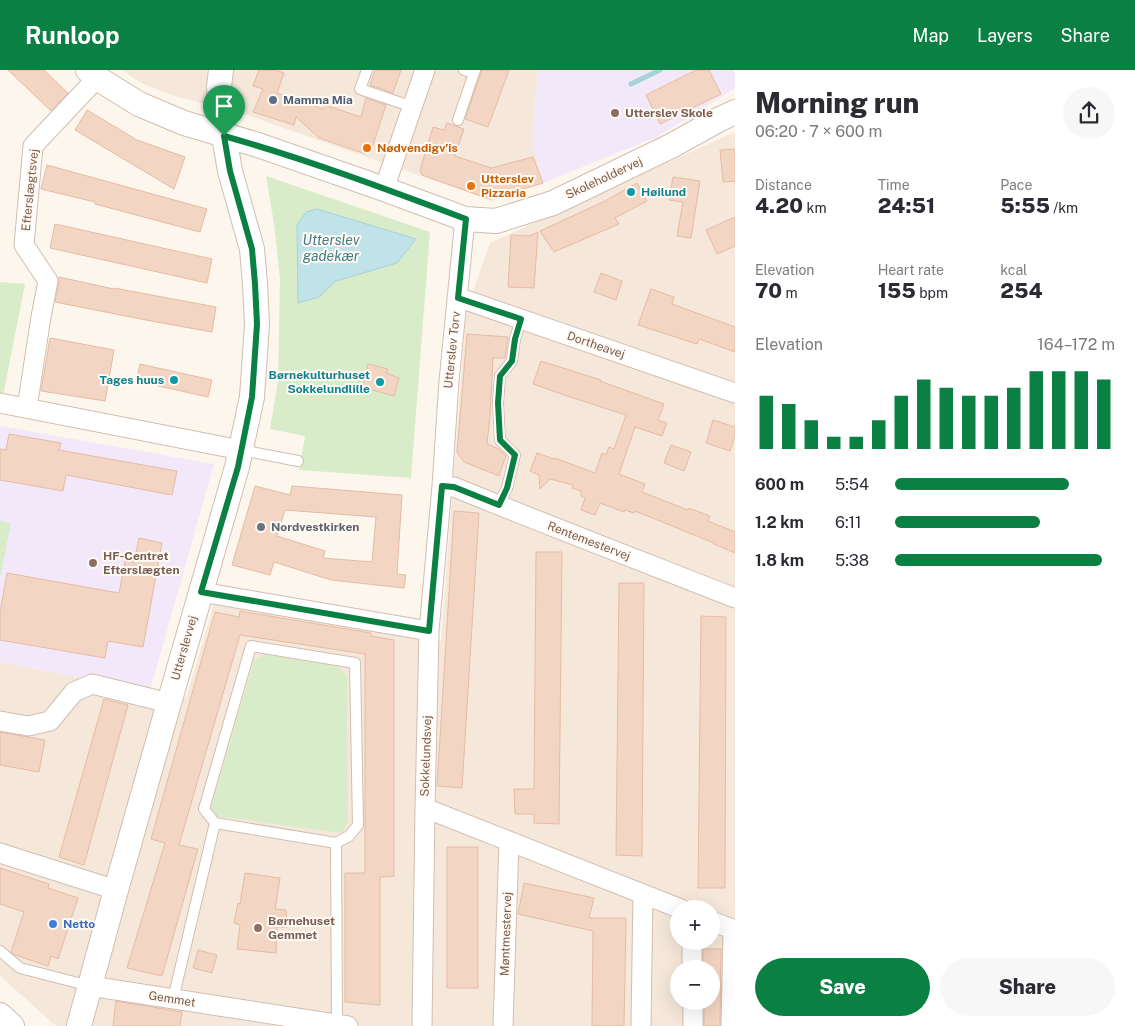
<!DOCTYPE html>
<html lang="en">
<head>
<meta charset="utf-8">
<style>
	body { margin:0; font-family:"Public Sans",sans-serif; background:#f7f7f7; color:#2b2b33; height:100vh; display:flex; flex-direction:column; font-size:19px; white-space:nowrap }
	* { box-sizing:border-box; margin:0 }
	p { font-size:16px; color:#7c7c81 }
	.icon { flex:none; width:28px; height:28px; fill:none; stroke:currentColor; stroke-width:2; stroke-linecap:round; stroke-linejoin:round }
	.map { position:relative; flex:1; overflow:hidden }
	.side { display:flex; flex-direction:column; background:#fff; width:400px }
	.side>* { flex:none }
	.controls { position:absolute; left:670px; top:830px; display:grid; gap:10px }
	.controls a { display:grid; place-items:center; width:50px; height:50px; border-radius:50%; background:#fff; box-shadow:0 5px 20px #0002; font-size:25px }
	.pin { position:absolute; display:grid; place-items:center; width:42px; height:42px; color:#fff; margin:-51px -21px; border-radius:50% 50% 50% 0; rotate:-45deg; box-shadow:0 0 5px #0007 }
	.pin .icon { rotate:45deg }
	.round { display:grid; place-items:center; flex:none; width:52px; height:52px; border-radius:26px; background:#f7f7f7 }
	.headline { display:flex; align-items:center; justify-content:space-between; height:85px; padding:0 20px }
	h1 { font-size:28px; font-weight:800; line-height:38px }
	.figures { display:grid; grid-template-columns:repeat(3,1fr); gap:8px; height:85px; padding:5px 20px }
	.figures div { display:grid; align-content:center }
	.figures b { font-size:21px; font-weight:800 }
	.figures small { font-size:14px; font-weight:400 }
	.figures p { font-size:14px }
	.chart { height:140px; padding:10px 20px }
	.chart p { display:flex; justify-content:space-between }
	.chart svg { width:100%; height:90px; margin-top:5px; stroke:#0b8043; stroke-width:6 }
	.button { display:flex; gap:10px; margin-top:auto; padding:10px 20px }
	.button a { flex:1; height:58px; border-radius:30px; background:#0b8043; color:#fff; font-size:20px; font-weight:800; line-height:58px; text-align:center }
	.button a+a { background:#f7f7f7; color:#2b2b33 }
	ul { padding:0 20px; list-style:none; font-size:16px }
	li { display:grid; grid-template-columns:80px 60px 1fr; align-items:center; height:38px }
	li i { height:12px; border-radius:6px; background:#0b8043 }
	header { display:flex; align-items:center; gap:30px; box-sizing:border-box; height:70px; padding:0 25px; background:#0b8043; color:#fff }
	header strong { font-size:24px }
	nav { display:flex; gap:28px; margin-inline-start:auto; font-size:18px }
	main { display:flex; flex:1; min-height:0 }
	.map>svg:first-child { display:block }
	.residential { fill:#f5e8da; fill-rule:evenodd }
	.education { fill:#f3e8fa }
	.green { fill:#d8ecc9 }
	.water { fill:#bfe3e8; stroke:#a5d3da }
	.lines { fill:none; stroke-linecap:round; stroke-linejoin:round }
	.stream { stroke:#a5d3da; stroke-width:5 }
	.building { fill:#f3d5c3; stroke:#e6bba3; fill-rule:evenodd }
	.service-casing { stroke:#d1beb0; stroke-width:12 }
	.minor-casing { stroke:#d1beb0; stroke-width:21 }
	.tertiary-casing { stroke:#d1beb0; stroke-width:26 }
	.service { stroke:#fff; stroke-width:10 }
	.minor { stroke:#fff; stroke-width:19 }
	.tertiary { stroke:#fff; stroke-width:24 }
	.route-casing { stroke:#fff; stroke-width:10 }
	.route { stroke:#0b8043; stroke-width:6 }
	.service-dot { fill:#5c6f8a; stroke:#fffaf3; stroke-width:2 }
	.education-dot { fill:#8d6e63; stroke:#fffaf3; stroke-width:2 }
	.food-dot { fill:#e8710a; stroke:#fffaf3; stroke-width:2 }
	.culture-dot { fill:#0f9aa8; stroke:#fffaf3; stroke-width:2 }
	.worship-dot { fill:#6b7280; stroke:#fffaf3; stroke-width:2 }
	.shop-dot { fill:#3f7fe0; stroke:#fffaf3; stroke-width:2 }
	.labels { text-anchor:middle; stroke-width:4; stroke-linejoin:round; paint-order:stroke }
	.service-label { font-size:12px; font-weight:bold; fill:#4e5e75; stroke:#fffaf3; text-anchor:start }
	.education-label { font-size:12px; font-weight:bold; fill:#785e54; stroke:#fffaf3; text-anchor:start }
	.food-label { font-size:12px; font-weight:bold; fill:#c56008; stroke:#fffaf3; text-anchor:start }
	.street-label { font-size:12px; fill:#7a5c4d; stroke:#fffaf3 }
	.culture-label { font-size:12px; font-weight:bold; fill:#0d838f; stroke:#fffaf3; text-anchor:end }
	.worship-label { font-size:12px; font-weight:bold; fill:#5b616d; stroke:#fffaf3; text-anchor:start }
	.shop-label { font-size:12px; font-weight:bold; fill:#366cbe; stroke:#fffaf3; text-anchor:start }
	.water-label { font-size:14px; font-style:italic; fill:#437c86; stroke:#fffaf3 }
</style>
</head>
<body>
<header>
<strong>Runloop</strong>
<nav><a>Map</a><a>Layers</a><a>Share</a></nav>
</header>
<main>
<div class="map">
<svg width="735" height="956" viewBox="0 0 735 956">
	<rect width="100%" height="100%" fill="#fdf6ec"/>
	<!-- residential -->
	<path class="residential" d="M122,0H538L532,74L543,113L492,131L247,45L174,26L141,13Z
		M735,62V956H56L0,906V592L186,628L214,534L441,571L466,241L490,173ZM679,839H711V871H679ZM679,899H711V931H679Z"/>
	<!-- education -->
	<path class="education" d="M538,0H735V18L659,66L543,113L532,74Z
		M0,356L214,394L150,621L0,592Z"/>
	<!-- green -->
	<path class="green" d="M266,106L430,162L411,408L299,400L305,366L270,359L278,311L280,208L274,154Z
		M0,212L25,214L3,326H0Z
		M0,451L11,453L0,508Z
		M263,584L337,596L347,606L348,752L342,763L217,746L211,738L254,591Z"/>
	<!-- water -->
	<path class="water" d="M317,139L416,169L397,193L336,211L319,227L298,233L297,155L306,142Z"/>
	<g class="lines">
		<!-- stream -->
		<path class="stream" d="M631,14L660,0"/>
	</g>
	<!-- building -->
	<path class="building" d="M8,0H44L68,23L51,41Z
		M259,0H275L284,3L277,23L323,39L325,35L361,47L366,28L386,35L371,81L366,84L319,68L296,47L294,55L253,42L263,19L253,16Z
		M375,0H401L393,23L370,15Z
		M482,0H509L488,57L465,49Z
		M696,0H709L721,24L660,54L646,25Z
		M87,40L137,70L185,87L174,119L75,60Z
		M447,53L464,59L455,86L491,98L533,87L543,113L490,129L422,105L420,100L433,57L444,60Z
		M735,79V111L723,112L720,80Z
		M47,95L207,139L200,162L95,134V132L41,119Z
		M673,107L700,111L691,168L677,166L683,132L669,130Z
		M637,113L647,131L615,148L619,154L554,182L540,161L605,131Z
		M735,147V176L717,184L706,160Z
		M55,154L212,189L207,213L50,178Z
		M538,162L534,218L508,217L511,165L529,166Z
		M601,203L622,211L616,230L594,222Z
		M59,207L114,219V218L216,237L212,262L151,251L55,232L59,213Z
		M651,219L674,227L672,234L735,257V282L699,269L697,274L638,255Z
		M467,264L508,267L505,288H493L490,346L487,374L499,379L506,386L499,406L464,392L457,382Z
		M50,268L114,280L105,331L41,321Z
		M541,291L601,310L600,311L664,334L658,350L667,353L662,366L635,357L619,404L645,414L642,422L688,440L689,438L710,446L708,451L735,462V483L714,474V473L635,441L634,443L625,440L624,442L600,433L595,445L581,440L585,428L581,426V421L572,418L573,415L550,409L540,419L539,405L530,401L537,383L554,389L555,388L595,403L602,383L606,385L609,377L614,379L626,345L570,327L533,314Z
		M140,294L212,310L208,327L136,311Z
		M368,294L388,299L386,303L399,308L394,326L362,317Z
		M713,350L735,357V365L730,381L706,373Z
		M9,364L61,373L59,380L177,401L172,425L66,405L63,421L0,410V379L6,380Z
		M671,375L691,382L684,401L664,393Z
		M255,416L290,425L292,416L402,425L397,504L406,505L404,518L331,510L274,492L270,505L232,495ZM285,440L376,447L372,492L323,488L325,481L277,466Z
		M454,441L479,443L462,718L437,716Z
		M139,468L162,473L143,577L108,571L105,588L0,570V542L7,503L119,523L125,491L134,492Z
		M536,482H562L559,754L534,753V744H515L514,719H534Z
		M619,513H644L642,786L616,785Z
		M240,541L371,563V566L394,570V806L380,807V935L345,932V803H365V584L240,565L179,775L198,779L162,906L127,898L165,773L151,769L215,542L239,547Z
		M701,546L726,547L725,818H698Z
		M104,629L128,635L84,795L59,787Z
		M0,662L45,670L39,702L0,695Z
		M447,777H478V918H447Z
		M0,798L49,814L48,818L78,828L58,889L51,886L48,896L15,885L11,882L24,842L0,834Z
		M245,803L280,808L275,839L286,840L287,857H277L276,883L237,879L240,855L234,853L238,833L240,834Z
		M524,813L594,828L589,848H626L624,956H592L593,861L518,844Z
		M703,879H721L720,956H704V931H711V899H703Z
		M198,880L217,885L212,903L193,898Z
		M116,931L182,942L180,956H113Z"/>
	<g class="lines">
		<defs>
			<path id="service" d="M367,0L360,19L413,37
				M464,0L474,3
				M458,50L475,0
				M241,380L298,391
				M499,435L507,418L515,385L500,370L498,333L500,306L512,291L515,269L521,249
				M215,753L336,773
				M0,881L20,898L90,916
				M173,929L215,753L204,739L251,576L355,593L358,755L349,766L336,773L337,954"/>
			<path id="minor" d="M384,119L425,0
				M457,227L735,323
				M0,333L241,380
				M27,338L41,247L48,211L24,175L33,76L97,8
				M442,416L454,417C547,455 641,491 735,528
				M201,522L429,561
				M0,651L28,656L50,651L74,622L92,614L169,633
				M425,738L681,839
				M0,783L116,820
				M711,851L735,860
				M692,871V899
				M90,916L348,956
				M693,931V956
				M422,956L425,738L429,561L442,416L449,311L465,149
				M503,956L509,771
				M641,956L643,824
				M731,956L733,859"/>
			<path id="tertiary" d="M88,0L97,8L139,34L184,53L258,75L384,119L465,149L496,151L553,133L671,76L718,50L735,42
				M0,945L12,956
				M79,956L116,820L169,633L237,397L252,327L257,254L255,214L252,179L230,101L224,66L219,17L221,0"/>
		</defs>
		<!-- service casing -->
		<use href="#service" class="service-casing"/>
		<!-- minor casing -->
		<use href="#minor" class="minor-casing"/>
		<!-- tertiary casing -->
		<use href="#tertiary" class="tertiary-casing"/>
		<!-- service -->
		<use href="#service" class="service"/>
		<!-- minor -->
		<use href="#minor" class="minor"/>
		<!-- tertiary -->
		<use href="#tertiary" class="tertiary"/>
	</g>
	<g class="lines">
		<defs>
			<path id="route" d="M224,66C306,89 386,119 466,149L458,228L521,249L515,269L512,291L500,306L498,333L500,370L515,385L507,418L499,435L454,417L442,416L429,561L201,522L238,397L252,327L257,254L255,214L252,179L230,101Z"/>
		</defs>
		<!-- route casing -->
		<use href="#route" class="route-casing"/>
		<!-- route -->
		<use href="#route" class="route"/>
	</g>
	<!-- markers -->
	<circle class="service-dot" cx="273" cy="30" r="5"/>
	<g class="education-dot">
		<circle cx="615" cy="43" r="5"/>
		<circle cx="93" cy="493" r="5"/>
		<circle cx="258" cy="858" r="5"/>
	</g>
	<g class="food-dot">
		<circle cx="367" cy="78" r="5"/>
		<circle cx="471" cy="116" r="5"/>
	</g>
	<g class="culture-dot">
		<circle cx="631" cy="122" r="5"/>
		<circle cx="174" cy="310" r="5"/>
		<circle cx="380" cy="312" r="5"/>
	</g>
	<circle class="worship-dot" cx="261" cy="457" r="5"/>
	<circle class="shop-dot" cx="53" cy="854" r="5"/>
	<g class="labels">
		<!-- service labels -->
		<g class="service-label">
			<text x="283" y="34">Mamma Mia</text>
		</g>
		<!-- education labels -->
		<g class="education-label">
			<text x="625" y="47">Utterslev Skole</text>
			<text x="103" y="490">HF-Centret<tspan x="103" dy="14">Efterslægten</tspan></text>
			<text x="268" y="855">Børnehuset<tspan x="268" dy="14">Gemmet</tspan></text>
		</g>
		<!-- food labels -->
		<g class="food-label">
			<text x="377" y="82">Nødvendigv’is</text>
			<text x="481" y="113">Utterslev<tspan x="481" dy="14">Pizzaria</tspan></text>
		</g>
		<!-- street labels -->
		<g class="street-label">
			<text transform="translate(604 108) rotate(-25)" y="4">Skoleholdervej</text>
			<text transform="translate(30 120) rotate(-84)" y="4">Efterslægtsvej</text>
			<text transform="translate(596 275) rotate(19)" y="4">Dortheavej</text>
			<text transform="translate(452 280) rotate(-84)" y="4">Utterslev Torv</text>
			<text transform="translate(589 471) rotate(21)" y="4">Rentemestervej</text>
			<text transform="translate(184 578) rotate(-74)" y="4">Utterslevvej</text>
			<text transform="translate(426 686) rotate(-88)" y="4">Sokkelundsvej</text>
			<text transform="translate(506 864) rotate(-88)" y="4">Møntmestervej</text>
			<text transform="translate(172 929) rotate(9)" y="4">Gemmet</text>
		</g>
		<!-- culture labels -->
		<g class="culture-label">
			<text x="641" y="126" text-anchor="start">Høilund</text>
			<text x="370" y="309">Børnekulturhuset<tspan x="370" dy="14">Sokkelundlille</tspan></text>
			<text x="164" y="314">Tages huus</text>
		</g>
		<!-- worship labels -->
		<g class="worship-label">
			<text x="271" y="461">Nordvestkirken</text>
		</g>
		<!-- shop labels -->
		<g class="shop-label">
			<text x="63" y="858">Netto</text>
		</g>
		<!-- water labels -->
		<g class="water-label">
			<text x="331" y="175">Utterslev<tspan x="331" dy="16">gadekær</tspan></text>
		</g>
	</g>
</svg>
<div class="controls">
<a>+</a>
<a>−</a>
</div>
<div class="pin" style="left:224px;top:66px;background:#1e9e55"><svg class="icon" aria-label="arrive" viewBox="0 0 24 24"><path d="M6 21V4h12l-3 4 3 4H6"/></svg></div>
</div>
<section class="side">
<div class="headline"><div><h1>Morning run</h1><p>06:20 · 7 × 600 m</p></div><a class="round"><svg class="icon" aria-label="share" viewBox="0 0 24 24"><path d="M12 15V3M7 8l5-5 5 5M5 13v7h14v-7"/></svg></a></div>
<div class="figures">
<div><p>Distance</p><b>4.20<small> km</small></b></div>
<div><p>Time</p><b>24:51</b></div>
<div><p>Pace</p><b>5:55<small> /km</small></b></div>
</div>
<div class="figures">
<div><p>Elevation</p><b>70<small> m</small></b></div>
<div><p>Heart rate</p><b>155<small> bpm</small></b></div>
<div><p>kcal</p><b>254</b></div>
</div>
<div class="chart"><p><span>Elevation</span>164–172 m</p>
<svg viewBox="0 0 160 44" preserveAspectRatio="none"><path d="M5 44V18M15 44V22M25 44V30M35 44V38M45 44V38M55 44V30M65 44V18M75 44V10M85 44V14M95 44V18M105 44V18M115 44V14M125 44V6M135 44V6M145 44V6M155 44V10"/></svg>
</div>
<ul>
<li><b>600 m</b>5:54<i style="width:79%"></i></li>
<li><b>1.2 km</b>6:11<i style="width:66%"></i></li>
<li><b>1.8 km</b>5:38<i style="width:94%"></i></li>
</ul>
<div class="button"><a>Save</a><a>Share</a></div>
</section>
</main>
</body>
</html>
